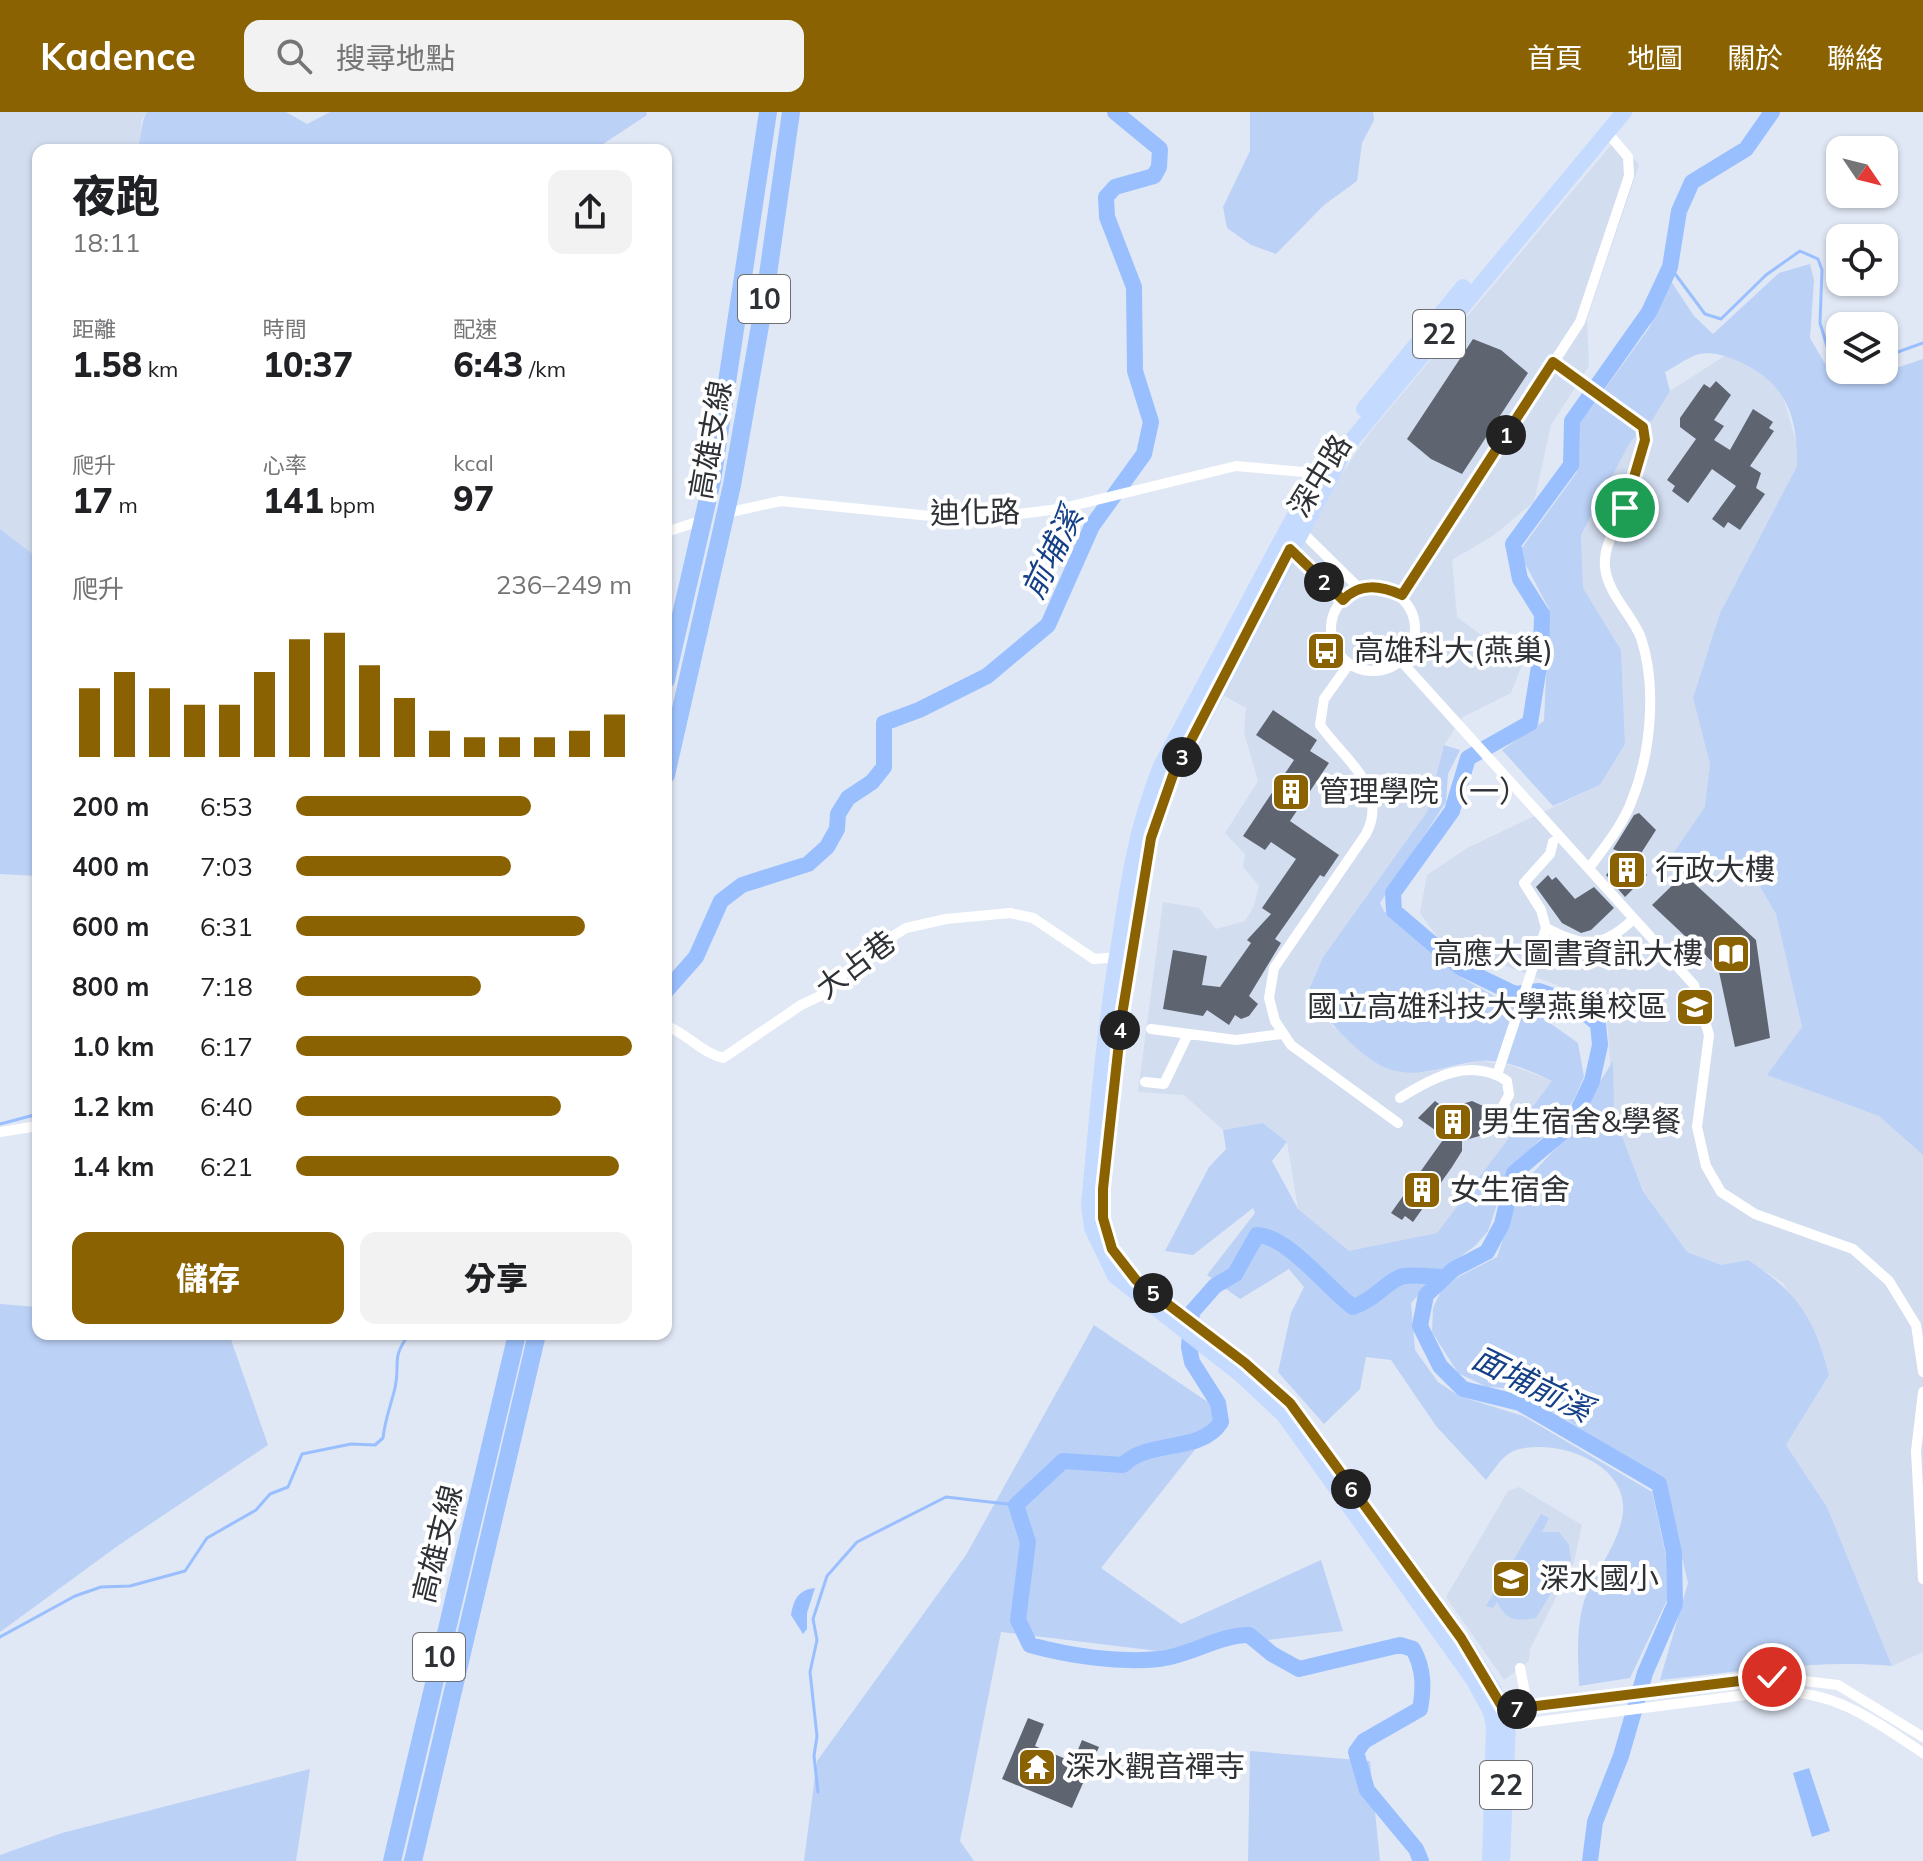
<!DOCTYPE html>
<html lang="zh-TW">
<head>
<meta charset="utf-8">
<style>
	body { margin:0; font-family:Mulish,"Noto Sans TC",sans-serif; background:#f2f2f2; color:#202124; height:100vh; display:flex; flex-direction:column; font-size:30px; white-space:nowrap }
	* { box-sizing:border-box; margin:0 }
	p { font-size:26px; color:#757577 }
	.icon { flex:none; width:44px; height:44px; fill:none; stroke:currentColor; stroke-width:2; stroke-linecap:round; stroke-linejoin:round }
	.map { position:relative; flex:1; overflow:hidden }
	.drawer { position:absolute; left:32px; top:32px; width:640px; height:1196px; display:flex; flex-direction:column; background:#fff; border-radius:16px; box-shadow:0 2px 6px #0004 }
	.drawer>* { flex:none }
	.needle { width:52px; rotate:125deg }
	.buttons { position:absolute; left:1826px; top:24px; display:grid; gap:16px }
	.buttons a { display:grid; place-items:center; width:72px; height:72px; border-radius:16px; background:#fff; box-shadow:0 2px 6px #0004; font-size:40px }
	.pin { position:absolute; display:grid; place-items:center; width:68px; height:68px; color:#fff; margin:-34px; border:4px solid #fff; border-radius:50%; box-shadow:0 2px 8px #0007 }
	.km { position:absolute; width:40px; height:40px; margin:-20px; border-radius:50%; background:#222; color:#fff; font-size:22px; line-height:40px; text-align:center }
	.round { display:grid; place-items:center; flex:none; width:84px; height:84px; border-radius:16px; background:#f2f2f2 }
	.head { display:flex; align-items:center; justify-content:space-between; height:136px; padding:0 40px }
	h1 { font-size:44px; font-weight:800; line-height:60px }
	.metrics { display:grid; grid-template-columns:repeat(3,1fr); gap:12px; height:136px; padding:8px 40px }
	.metrics div { display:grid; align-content:center }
	.metrics b { font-size:34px; font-weight:800 }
	.metrics small { font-size:22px; font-weight:400 }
	.metrics p { font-size:22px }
	.chart { height:224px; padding:16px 40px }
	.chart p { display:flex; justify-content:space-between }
	.chart svg { width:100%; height:144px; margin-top:8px; stroke:#8a6201; stroke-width:6 }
	.button { display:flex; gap:16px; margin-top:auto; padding:16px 40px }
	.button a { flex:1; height:92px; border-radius:16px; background:#8a6201; color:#fff; font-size:32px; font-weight:800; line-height:92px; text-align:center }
	.button a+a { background:#f2f2f2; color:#202124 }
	ul { padding:0 40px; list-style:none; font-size:26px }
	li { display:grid; grid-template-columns:128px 96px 1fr; align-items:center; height:60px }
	li i { height:20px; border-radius:10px; background:#8a6201 }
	header { display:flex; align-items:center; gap:48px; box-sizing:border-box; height:112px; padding:0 40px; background:#8a6201; color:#fff }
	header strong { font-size:38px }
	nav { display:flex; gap:44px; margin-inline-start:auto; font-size:28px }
	.search { width:560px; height:72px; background:#f2f2f2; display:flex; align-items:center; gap:20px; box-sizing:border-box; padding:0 28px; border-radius:16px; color:#757577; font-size:30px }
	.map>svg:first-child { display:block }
	.built { fill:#d2ddf0 }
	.green { fill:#bbd1f6 }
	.water { fill:#99bffe }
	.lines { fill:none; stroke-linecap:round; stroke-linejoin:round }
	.stream { stroke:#99bffe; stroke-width:3 }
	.river { stroke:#99bffe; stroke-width:16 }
	.building { fill:#5f6570 }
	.street { stroke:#fff; stroke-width:10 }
	.primary { stroke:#c4dafe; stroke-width:16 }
	.highway { stroke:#9dc2fd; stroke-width:18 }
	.route-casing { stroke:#fff; stroke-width:16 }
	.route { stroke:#8a6201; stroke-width:10 }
	.labels { text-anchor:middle; stroke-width:8; stroke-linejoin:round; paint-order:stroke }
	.shield { fill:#fff; stroke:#6d6f72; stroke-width:2 }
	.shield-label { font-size:28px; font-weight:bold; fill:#2e3136 }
	.street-label { font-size:30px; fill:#2e3136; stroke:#fff }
	.poi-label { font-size:30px; fill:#2e3136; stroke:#fff; text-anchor:start }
	.water-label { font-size:32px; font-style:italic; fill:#154088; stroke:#fff }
</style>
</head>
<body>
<header>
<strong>Kadence</strong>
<div class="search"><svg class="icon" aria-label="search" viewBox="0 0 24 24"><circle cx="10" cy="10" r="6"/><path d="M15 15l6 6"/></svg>搜尋地點</div>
<nav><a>首頁</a><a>地圖</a><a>關於</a><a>聯絡</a></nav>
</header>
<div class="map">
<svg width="1923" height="1749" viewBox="0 0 1923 1749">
	<rect width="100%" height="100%" fill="#e1e8f5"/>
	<!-- built -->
	<path class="built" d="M0,0H147L141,9L142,27L136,38H38V446L0,417Z
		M1617,26L1639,53L1587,207L1589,254L1551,313L1534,390L1494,423L1452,448L1457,505L1522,553L1511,581L1463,605L1444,633L1427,700L1323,845L1306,884L1334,916L1427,960L1482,949L1510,953L1552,969L1437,1121L1349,1140L1298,1097L1287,1030L1263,1011L1223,1018L1184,983L1138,980L1163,790L1199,796L1216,817L1245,809L1253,796L1259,774L1243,755L1245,742L1225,721L1258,669L1244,621L1246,596L1221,582L1322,391L1371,319Z
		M1726,243L1764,261L1781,278L1797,332V354L1720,501L1693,586L1710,652L1706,694L1686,759L1745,749L1776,802L1802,915L1768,963L1879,1004L1923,1043V1540L1892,1554L1827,1395L1786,1333L1829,1263L1783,1171L1748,1148L1721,1153L1686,1140L1643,1078L1614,1003L1607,907L1573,879L1441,830L1420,801L1427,763L1467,736L1600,673L1625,632L1621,538L1583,476L1581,423L1630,329L1653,307L1670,279Z
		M1519,1375L1582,1413L1574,1450L1530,1537L1529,1549L1504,1568L1446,1485L1508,1379Z"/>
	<!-- green -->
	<path class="green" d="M147,0H286L307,12L330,0H646L647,3L594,38H136C144,24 139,13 147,0Z
		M1250,0H1373L1374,8L1362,31L1357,69L1324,93L1276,142L1251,133L1227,116L1223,95L1250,39Z
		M1810,152L1814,168L1810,226L1834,267L1884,260L1923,247V1043L1879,1004L1767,963L1802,915L1776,802L1745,749L1686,759L1666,752L1705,695L1710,652L1693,586L1720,501L1797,354C1798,306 1787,272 1742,251C1730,245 1713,239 1699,242C1688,245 1675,255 1665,260L1670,279L1653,307L1630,330L1581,423L1583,476L1621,538L1625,632L1600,673L1553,694L1502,638L1544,609L1549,497L1519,440L1577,360L1578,314L1649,216L1671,169L1694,204L1713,222L1779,161Z
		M0,417L38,446V764L0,762Z
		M1444,633L1460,638L1448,662L1446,690L1380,791L1384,799L1457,863L1503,889L1536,901L1578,931L1584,965L1573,989L1552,1016L1509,1057L1488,1119L1475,1134L1443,1157L1411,1191L1415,1238L1438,1270L1459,1284L1523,1304L1652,1380L1666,1444L1667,1488L1630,1566L1579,1574C1578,1546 1576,1517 1584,1489C1594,1460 1621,1430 1623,1399C1627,1350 1555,1326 1516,1338C1503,1342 1494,1358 1486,1368L1436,1314L1391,1248L1366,1245L1360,1277L1324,1312L1278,1260L1291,1201L1304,1175L1289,1157L1240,1187L1207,1163L1255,1101L1253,1096L1193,1143L1165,1139L1209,1055L1226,1037L1223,1018L1263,1011L1287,1030L1272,1049L1298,1097L1349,1139L1437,1121L1552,969C1532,959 1504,947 1481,949C1451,951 1420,968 1389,957C1362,948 1324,904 1307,882L1323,845L1427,700Z
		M1613,949L1614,1003L1643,1079L1687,1140L1721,1153L1748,1148C1797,1180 1814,1205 1829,1263L1786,1333L1827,1395L1892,1554C1815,1547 1737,1560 1660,1568L1688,1471L1665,1372L1561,1304L1504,1276L1487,1275L1458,1261L1432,1220L1433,1196L1441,1179L1458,1165L1497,1145L1521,1074L1588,1001L1594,979Z
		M0,1192L38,1195V1222H229L268,1333L119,1433L0,1520Z
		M1094,1213L1224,1301L1101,1456L1181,1512L1321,1448L1343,1519L1166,1540L1001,1520L960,1729L974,1749H804L817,1649L966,1443Z
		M1541,1402L1549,1406L1542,1420H1559L1569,1433L1571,1448L1536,1506C1515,1509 1507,1509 1497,1490L1493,1496L1486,1494Z
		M1250,1639L1370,1649L1380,1749H1248Z
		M310,1657L296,1749H0V1743L62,1721Z"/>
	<!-- water -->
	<path class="water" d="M815,1476L807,1501V1517L803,1522L791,1503C794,1487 798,1478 815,1476Z
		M1809,1656L1830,1719L1812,1725L1793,1661Z"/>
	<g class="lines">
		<!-- stream -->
		<path class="stream" d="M1670,155L1705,202L1721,207L1766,163L1800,139L1818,147L1822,158L1820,211L1830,244L1840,250
			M1884,245L1923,231
			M0,1012L38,1002
			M0,1525L75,1484L101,1475L130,1474L185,1459L207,1426L256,1398L270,1382L288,1375L302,1342L351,1332L375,1333L383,1326C385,1307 391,1293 395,1276C401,1249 390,1249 409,1222
			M818,1680L814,1644L817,1624L810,1560L817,1528L813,1507L827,1464L857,1430L946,1385L1016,1393"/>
		<!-- river -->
		<path class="river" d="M666,879L696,845L721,789L742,773L808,752L827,735L837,717L838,702L848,686L872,670L884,655V611L919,598L987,564L1048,513L1092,414L1144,342L1151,310L1135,259L1134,175L1107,105L1106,85L1115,75L1154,64L1159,55L1160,37L1115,0
			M1421,1749L1416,1737L1367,1678L1356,1640L1364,1629L1420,1597C1424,1575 1424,1557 1413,1537L1400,1533L1299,1557L1272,1542L1249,1523C1218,1523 1190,1544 1159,1547C1118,1551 1070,1544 1030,1533L1018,1508L1028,1430L1016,1393L1063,1349L1123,1353C1148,1327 1201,1342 1221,1310L1218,1291L1192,1250L1189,1235L1192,1200L1215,1174L1235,1162L1257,1123C1288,1124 1328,1177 1353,1195C1375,1188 1390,1166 1404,1164C1417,1162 1432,1165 1445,1165
			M1590,1749L1595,1710L1621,1644L1645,1561L1675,1492L1674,1441L1659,1372L1520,1291L1463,1277L1440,1254L1420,1214L1426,1183L1454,1157L1487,1140L1502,1112L1514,1061L1571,1013L1592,969L1600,933L1598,912L1575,892L1539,879L1515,882L1461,856L1394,799L1393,781L1452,699L1468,646L1530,611L1541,542L1542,502L1520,467L1513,432L1571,353L1572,309L1649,200L1670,155L1679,99L1692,70L1746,37L1772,0"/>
	</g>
	<!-- building -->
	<path class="building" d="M1473,227L1501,238L1528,261L1462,362L1431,347L1407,327Z
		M1716,269L1731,283L1714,308L1724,314L1714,328L1730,338L1753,297L1773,310L1769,316L1774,319L1750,354L1761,361L1756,376L1765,382L1740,418L1728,410L1724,416L1712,407L1736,374L1712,357L1688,391L1672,379L1675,374L1667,368L1696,327L1680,315V306L1704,272L1710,276Z
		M1273,598L1317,628L1310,639L1329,651L1290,709L1339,743L1324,765L1320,763L1275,827L1281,831L1249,884L1258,892L1249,904L1241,907L1235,903L1229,913L1207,898L1203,904L1163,897L1173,838L1207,844L1202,873L1220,875L1251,831L1247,828L1271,802L1262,796L1296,747L1271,730L1265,738L1243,724L1294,648L1256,623Z
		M1639,701L1656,718L1636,749L1647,763L1625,785L1606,763L1614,754L1611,751L1618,739L1613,737L1634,703Z
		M1684,762L1756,828L1770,926L1735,935L1718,855L1652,793Z
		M1548,763L1552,768L1556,765L1575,787L1594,775L1614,796L1591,818L1581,821L1562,811L1536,775Z
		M1435,989L1446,997L1472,989L1492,998L1480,1014L1483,1023L1462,1029V1039L1452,1055L1413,1110L1405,1104L1402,1108L1391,1101L1445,1025L1418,1006Z
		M1028,1606L1044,1612L1035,1634L1073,1650L1082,1628L1099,1635L1072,1696L1002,1667Z"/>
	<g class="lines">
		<!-- street -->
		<path class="street" d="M1553,250L1643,315C1647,340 1634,375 1624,398C1616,416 1603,434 1605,455C1608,483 1632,502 1641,526C1657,574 1651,641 1632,688C1623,713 1605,734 1590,755
			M726,401L781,389L971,408L1059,397L1236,354L1325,362
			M1300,418L1360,477
			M666,420L706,407
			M1290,437L1343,488
			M1331 517a42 42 0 1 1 84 0a42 42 0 1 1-84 0Z
			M1402,483L1580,210L1629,64L1628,45L1607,20
			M1401,549L1694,873L1709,923L1697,1015L1706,1054L1721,1080L1755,1102L1853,1137L1889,1169L1916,1213L1923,1260
			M1349,552L1324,587L1320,613C1342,645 1390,677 1366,722L1274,856L1269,886L1275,909L1291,933L1398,1011
			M1546,816C1580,834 1599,838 1629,811
			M666,914C687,921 700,940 723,946L801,893L820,884L869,839L906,816L946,807L1010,801L1033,806L1094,847L1119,845
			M1151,917L1236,928L1282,922
			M1497,963L1546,816L1541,798L1524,771L1550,742L1553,730
			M1145,970L1164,972L1188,922
			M1400,986C1433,965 1471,945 1507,969L1509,983L1503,994
			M0,1020L38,1014
			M1923,1280L1916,1339L1923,1467
			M1520,1556L1528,1596
			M1498,1599L1772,1565L1838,1573L1923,1625
			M1504,1614L1776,1579C1838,1580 1873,1608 1923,1641"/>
		<!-- primary -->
		<path class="primary" d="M1364,297L1463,175
			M1331,341L1289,414L1161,654C1136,717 1129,766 1119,832C1104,919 1097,1006 1089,1093L1092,1116L1115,1164L1240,1262L1284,1303L1473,1567L1491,1600L1494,1615L1490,1749
			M1502,1749L1508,1613L1494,1579L1461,1526L1290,1291L1245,1251L1136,1168L1121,1150L1112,1137L1103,1106V1077L1122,903L1142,770L1151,726L1173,663L1347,334L1624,0"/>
		<!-- highway -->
		<path class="highway" d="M666,568L712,369L768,0
			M666,663L732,373L764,191L791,0
			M392,1749L517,1222
			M413,1749L537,1222"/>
	</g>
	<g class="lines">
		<defs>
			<path id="route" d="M1625,396L1645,328L1643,315L1553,250L1402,483C1381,474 1360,470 1343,488L1290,437L1173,663L1151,726L1122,903L1103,1077V1106L1112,1137L1136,1168L1245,1251L1290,1291L1461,1526L1504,1598L1772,1565"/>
		</defs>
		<!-- route casing -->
		<use href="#route" class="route-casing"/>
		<!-- route -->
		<use href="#route" class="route"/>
	</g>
	<!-- icons -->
	<defs>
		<symbol id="bus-square" viewBox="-11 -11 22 22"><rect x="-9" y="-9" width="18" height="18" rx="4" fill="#8a6201" stroke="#fff"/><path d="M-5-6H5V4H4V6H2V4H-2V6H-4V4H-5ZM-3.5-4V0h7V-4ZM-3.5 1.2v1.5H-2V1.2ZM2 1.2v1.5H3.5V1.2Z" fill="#fff"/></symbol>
		<symbol id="building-square" viewBox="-11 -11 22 22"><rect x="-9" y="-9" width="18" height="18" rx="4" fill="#8a6201" stroke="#fff"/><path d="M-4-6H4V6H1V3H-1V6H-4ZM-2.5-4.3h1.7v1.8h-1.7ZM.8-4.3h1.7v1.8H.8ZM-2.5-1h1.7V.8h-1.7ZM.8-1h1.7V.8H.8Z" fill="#fff"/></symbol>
		<symbol id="library-square" viewBox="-11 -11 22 22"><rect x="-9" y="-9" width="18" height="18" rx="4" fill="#8a6201" stroke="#fff"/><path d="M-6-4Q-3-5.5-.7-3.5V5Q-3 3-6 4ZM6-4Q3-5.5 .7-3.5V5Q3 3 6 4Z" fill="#fff"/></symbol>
		<symbol id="university-square" viewBox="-11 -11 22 22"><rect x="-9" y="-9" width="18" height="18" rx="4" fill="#8a6201" stroke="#fff"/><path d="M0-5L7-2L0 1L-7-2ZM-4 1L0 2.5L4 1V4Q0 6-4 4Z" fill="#fff"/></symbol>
		<symbol id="school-square" viewBox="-11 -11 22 22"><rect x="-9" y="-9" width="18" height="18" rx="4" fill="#8a6201" stroke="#fff"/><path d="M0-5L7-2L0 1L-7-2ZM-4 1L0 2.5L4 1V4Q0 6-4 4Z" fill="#fff"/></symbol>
		<symbol id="temple-square" viewBox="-11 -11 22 22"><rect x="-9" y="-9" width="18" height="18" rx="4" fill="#8a6201" stroke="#fff"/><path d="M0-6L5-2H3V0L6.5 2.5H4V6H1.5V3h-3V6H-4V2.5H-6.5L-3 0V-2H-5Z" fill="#fff"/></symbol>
	</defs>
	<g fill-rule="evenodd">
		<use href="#bus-square" x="1304" y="517" width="44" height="44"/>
		<use href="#building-square" x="1269" y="658" width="44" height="44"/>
		<use href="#building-square" x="1605" y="736" width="44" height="44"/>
		<use href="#library-square" x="1709" y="820" width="44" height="44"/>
		<use href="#university-square" x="1673" y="873" width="44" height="44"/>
		<use href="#building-square" x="1431" y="988" width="44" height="44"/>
		<use href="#building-square" x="1400" y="1056" width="44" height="44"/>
		<use href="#school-square" x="1489" y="1445" width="44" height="44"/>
		<use href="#temple-square" x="1015" y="1633" width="44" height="44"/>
	</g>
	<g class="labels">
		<!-- shield labels -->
		<g class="shield">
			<rect x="738" y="163" width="52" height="48" rx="6"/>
			<rect x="1413" y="198" width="52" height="48" rx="6"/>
			<rect x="413" y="1521" width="52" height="48" rx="6"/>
			<rect x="1480" y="1649" width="52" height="48" rx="6"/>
		</g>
		<g class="shield-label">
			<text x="764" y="197">10</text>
			<text x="1439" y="232">22</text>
			<text x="439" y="1555">10</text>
			<text x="1506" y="1683">22</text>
		</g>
		<!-- street labels -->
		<g class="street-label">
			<text transform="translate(711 328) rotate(-80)" y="10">高雄支線</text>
			<text transform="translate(1320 364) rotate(-58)" y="10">深中路</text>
			<text transform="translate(975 401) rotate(-1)" y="10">迪化路</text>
			<text transform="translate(856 853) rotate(-37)" y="10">大占巷</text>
			<text transform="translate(438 1432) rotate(-76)" y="10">高雄支線</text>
		</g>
		<!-- poi labels -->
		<g class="poi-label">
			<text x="1354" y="549">高雄科大(燕巢)</text>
			<text x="1319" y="690">管理學院（一）</text>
			<text x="1655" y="768">行政大樓</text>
			<text x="1703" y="852" text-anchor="end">高應大圖書資訊大樓</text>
			<text x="1667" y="905" text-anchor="end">國立高雄科技大學燕巢校區</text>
			<text x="1481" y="1020">男生宿舍&amp;學餐</text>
			<text x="1450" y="1088">女生宿舍</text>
			<text x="1539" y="1477">深水國小</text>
			<text x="1065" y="1665">深水觀音禪寺</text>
		</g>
		<!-- water labels -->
		<g class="water-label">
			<text transform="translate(1052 441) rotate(-64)" y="11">前埔溪</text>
			<text transform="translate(1532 1272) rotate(26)" y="11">面埔前溪</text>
		</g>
	</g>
</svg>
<div class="buttons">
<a><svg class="needle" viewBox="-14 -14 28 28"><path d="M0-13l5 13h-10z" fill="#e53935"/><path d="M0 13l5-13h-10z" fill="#757577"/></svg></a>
<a><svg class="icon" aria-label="locate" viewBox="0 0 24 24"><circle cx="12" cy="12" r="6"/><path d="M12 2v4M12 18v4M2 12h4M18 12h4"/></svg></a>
<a><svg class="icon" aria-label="layers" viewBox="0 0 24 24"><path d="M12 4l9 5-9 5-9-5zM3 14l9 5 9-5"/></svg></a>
</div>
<div class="pin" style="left:1625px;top:396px;background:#1e9e55"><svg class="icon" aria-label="arrive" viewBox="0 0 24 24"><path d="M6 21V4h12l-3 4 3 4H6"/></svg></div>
<div class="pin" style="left:1772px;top:1565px;background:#d93025"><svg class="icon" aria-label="check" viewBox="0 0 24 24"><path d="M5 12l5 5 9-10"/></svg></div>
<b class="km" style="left:1506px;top:323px">1</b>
<b class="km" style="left:1324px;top:470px">2</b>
<b class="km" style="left:1182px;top:645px">3</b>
<b class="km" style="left:1120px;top:918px">4</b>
<b class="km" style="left:1153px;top:1181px">5</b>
<b class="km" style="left:1351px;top:1377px">6</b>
<b class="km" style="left:1517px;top:1597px">7</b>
<section class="drawer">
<div class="head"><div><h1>夜跑</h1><p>18:11</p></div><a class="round"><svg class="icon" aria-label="share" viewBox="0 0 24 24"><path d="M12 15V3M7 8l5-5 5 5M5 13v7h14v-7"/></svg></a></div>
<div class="metrics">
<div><p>距離</p><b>1.58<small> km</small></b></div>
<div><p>時間</p><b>10:37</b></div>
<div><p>配速</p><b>6:43<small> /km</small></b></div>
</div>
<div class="metrics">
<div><p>爬升</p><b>17<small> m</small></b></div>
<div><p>心率</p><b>141<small> bpm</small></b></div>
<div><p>kcal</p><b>97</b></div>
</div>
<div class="chart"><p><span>爬升</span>236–249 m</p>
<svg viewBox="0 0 160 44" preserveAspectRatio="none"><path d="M5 44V23M15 44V18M25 44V23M35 44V28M45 44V28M55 44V18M65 44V8M75 44V6M85 44V16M95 44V26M105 44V36M115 44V38M125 44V38M135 44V38M145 44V36M155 44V31"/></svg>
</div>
<ul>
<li><b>200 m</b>6:53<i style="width:70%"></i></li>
<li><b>400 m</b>7:03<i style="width:64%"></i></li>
<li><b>600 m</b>6:31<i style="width:86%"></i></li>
<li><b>800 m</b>7:18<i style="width:55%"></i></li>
<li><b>1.0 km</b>6:17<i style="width:100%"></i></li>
<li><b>1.2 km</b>6:40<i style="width:79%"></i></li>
<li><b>1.4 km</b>6:21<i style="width:96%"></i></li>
</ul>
<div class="button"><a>儲存</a><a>分享</a></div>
</section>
</div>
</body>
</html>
